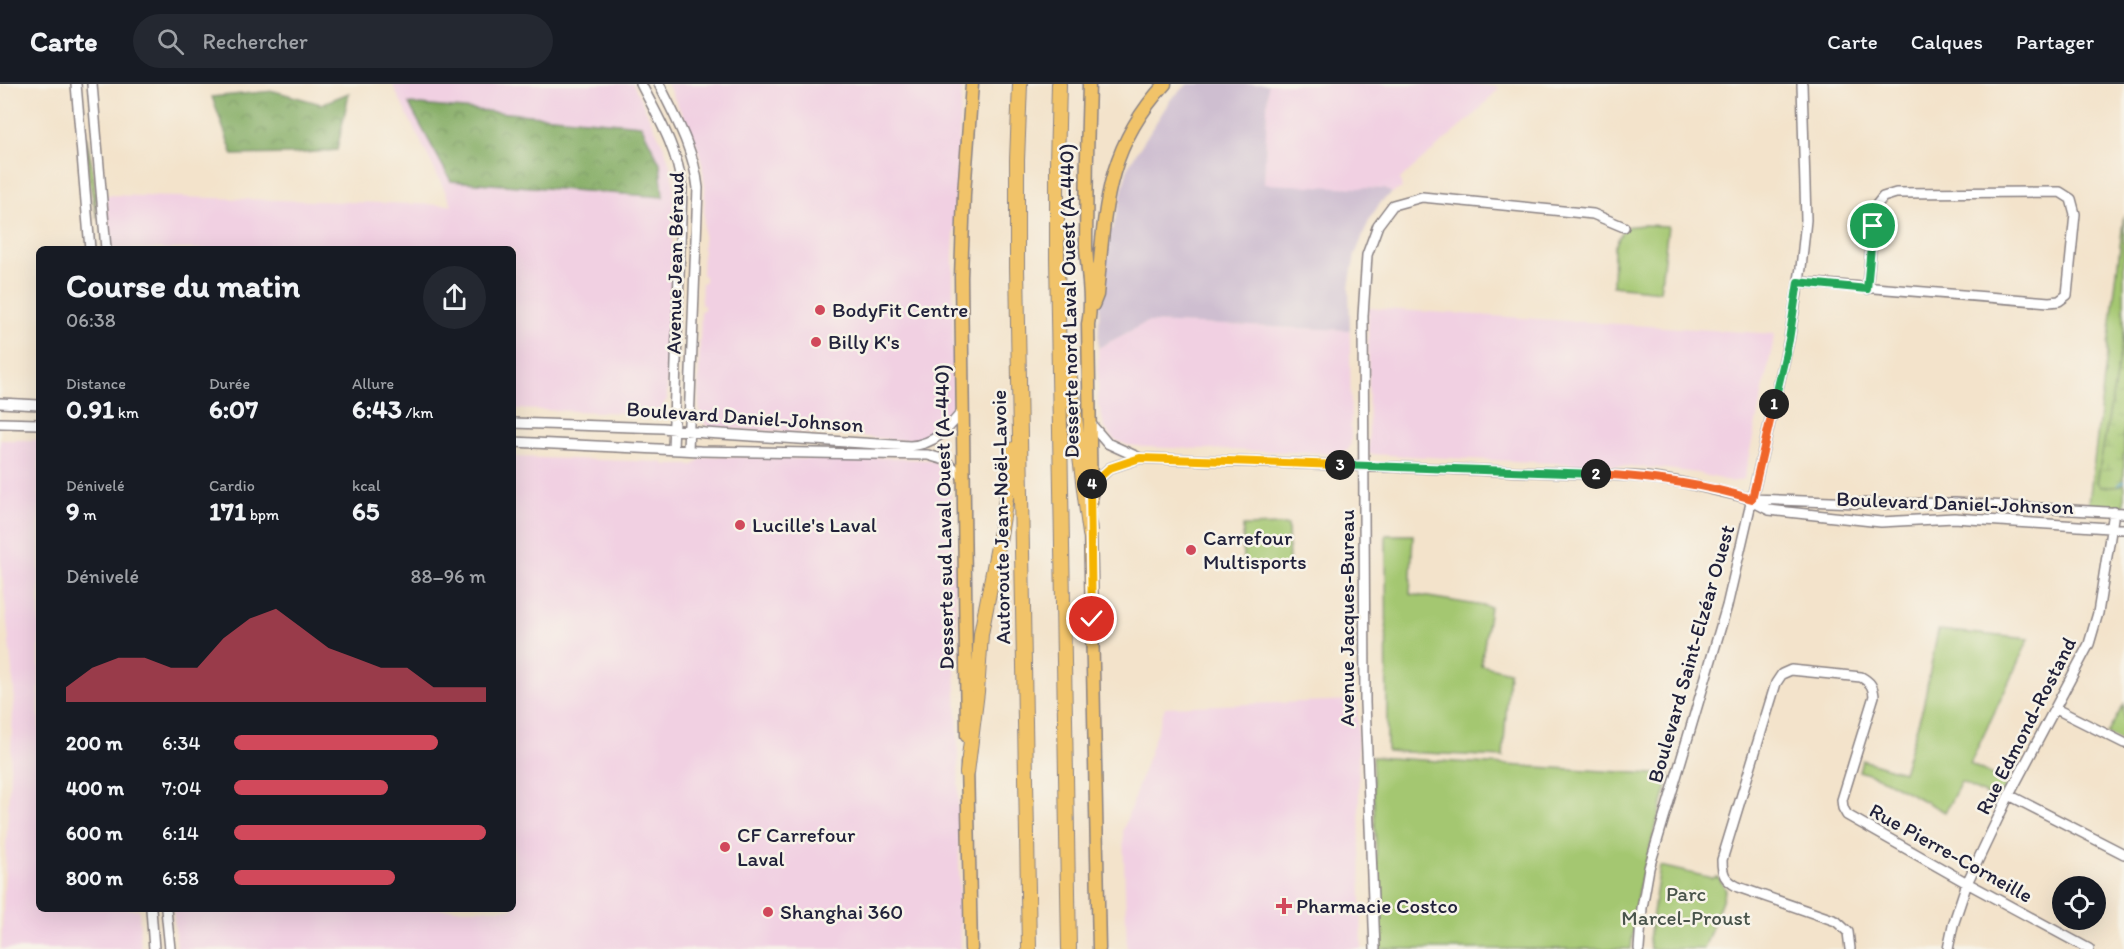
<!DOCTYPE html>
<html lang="fr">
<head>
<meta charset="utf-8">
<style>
	body { margin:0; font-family:Itim,sans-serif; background:#242831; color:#f1f3f6; height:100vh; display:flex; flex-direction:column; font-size:22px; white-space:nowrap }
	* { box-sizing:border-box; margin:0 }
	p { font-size:20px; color:#9ea1a6 }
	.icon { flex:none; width:33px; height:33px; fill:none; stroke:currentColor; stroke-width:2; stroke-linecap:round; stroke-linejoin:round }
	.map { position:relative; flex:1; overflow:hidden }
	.panel { position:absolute; left:36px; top:162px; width:480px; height:666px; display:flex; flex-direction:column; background:#171b24; border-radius:9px; box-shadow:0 6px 24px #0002 }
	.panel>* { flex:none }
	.controls { position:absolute; left:2052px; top:792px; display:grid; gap:12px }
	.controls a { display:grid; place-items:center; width:54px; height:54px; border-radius:50%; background:#171b24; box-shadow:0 6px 24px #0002; font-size:30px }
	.pin { position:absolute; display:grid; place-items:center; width:51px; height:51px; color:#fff; margin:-26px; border:3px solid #fff; border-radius:50%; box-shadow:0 2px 6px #0007 }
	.km { position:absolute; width:30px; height:30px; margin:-15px; border-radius:50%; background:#222; color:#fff; font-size:16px; line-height:30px; text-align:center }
	.round { display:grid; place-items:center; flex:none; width:63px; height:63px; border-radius:32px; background:#242831 }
	.summary { display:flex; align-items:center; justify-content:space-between; height:102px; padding:0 30px }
	h1 { font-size:33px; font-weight:800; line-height:45px }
	.figures { display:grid; grid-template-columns:repeat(3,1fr); gap:9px; height:102px; padding:6px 30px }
	.figures div { display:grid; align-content:center }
	.figures b { font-size:26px; font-weight:800 }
	.figures small { font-size:16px; font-weight:400 }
	.figures p { font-size:16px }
	.chart { height:168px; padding:12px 30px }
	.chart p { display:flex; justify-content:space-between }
	.chart svg { width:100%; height:108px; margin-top:6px; fill:#d1495b; opacity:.7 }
	ul { padding:0 30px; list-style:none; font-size:20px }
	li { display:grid; grid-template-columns:96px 72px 1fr; align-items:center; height:45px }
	li i { height:15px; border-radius:8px; background:#d1495b }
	header { display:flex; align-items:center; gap:36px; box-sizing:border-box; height:84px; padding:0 30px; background:#171b24; border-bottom:2px solid #363941 }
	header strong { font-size:28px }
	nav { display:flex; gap:33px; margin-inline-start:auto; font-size:21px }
	.search { width:420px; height:54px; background:#242831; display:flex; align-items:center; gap:15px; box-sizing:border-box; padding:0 21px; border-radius:33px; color:#9ea1a6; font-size:22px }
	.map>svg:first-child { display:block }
	.built { fill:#f1d0e2 }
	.industrial { fill:#cebed0 }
	.green { fill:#a4c771; stroke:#637456; stroke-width:1.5 }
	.forest { fill:url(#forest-crowns); stroke:#52674f; stroke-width:1.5 }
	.wetland { fill:url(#wetland-marsh); stroke:#637456; stroke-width:1.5 }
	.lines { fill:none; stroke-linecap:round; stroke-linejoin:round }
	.stream { stroke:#57a2cf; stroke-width:2 }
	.minor-casing { stroke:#8a8283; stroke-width:12 }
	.major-casing { stroke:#8a8283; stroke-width:15 }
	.highway-casing { stroke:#8a8283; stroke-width:16 }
	.minor { stroke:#fff; stroke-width:9 }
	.major { stroke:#f1c369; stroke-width:12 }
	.highway { stroke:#f1c369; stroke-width:14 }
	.split-1-casing { stroke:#fff; stroke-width:12 }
	.split-2-casing { stroke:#fff; stroke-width:12 }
	.split-3-casing { stroke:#fff; stroke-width:12 }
	.split-4-casing { stroke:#fff; stroke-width:12 }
	.split-5-casing { stroke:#fff; stroke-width:12 }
	.split-1 { stroke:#22a559; stroke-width:8 }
	.split-2 { stroke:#f0652b; stroke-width:8 }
	.split-3 { stroke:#22a559; stroke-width:8 }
	.split-4 { stroke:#f5b400; stroke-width:8 }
	.split-5 { stroke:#f5b400; stroke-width:8 }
	.poi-dot { fill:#d1495b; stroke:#f7f3e8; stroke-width:2 }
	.labels { text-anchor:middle; stroke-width:5; stroke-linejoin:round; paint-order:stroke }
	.street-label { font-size:21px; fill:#22223b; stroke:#f7f3e8 }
	.poi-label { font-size:21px; fill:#22223b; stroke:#f7f3e8; text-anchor:start }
	.park-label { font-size:21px; fill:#49544b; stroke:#f7f3e8 }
</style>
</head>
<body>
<header>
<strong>Carte</strong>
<div class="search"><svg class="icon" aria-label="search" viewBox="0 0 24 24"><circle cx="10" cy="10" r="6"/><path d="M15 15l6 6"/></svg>Rechercher</div>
<nav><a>Carte</a><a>Calques</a><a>Partager</a></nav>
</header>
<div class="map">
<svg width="2124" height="865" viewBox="0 0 2124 865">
	<defs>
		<pattern id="forest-crowns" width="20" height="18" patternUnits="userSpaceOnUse" patternTransform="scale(1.5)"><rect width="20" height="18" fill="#83ac63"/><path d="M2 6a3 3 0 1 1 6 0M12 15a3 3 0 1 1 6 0" fill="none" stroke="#6b8c53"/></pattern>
		<pattern id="wetland-marsh" width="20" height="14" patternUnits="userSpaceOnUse" patternTransform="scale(1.5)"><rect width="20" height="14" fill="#a4c771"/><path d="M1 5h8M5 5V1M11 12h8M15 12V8" fill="none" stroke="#8dab63"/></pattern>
	</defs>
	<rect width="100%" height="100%" fill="#f7f3e8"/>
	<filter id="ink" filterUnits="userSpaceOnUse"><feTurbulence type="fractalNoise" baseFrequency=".0167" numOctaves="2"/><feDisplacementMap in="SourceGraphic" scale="12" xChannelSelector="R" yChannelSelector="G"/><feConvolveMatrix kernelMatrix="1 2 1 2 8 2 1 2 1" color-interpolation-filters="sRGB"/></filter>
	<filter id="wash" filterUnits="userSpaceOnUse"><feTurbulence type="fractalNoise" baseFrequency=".008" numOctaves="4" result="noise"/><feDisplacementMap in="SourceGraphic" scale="24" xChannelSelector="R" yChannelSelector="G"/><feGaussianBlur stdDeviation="1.35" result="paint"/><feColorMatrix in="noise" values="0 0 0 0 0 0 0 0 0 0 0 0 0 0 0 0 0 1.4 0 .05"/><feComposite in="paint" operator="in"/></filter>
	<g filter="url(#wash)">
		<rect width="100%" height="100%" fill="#f3e3cb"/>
		<!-- built -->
		<path class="built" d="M392,0H633L665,65L671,84L674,103L667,317L664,318V322L666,323L665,328L661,330L513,325V165H111L106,111L452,121Z
			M667,0H962L953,171V320L949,335L938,348L922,356H893L850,351L710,344L700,336L698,306L701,226H704V221H701L702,199L705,198V192L702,191L705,105L702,80L695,56Z
			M1268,0H1471L1500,3L1475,30L1400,95L1402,104L1392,109L1385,105L1264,101Z
			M1368,224L1775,250L1744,395L1732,398L1697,389L1659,384L1369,370Z
			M1147,238L1350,246L1351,359L1348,366L1342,370L1146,363L1127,361L1113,355L1104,343L1100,324H1098V264Z
			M0,356H39V825H139L141,865H1L14,607L0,469Z
			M709,372L810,375L870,373L932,376L940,379L946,387L953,423L957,580L955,581L958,654L960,865H177L173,825H513V373L661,378L666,381H694L700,375Z
			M1357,616L1362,865H1127L1123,746L1165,623Z"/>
		<!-- industrial -->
		<path class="industrial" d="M1188,0H1268L1264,100L1385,105L1392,109L1382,117L1371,132L1355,171L1349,202L1350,246L1147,238L1098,264L1100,211L1106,147L1113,145L1128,83L1137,68L1171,15Z"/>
		<!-- green -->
		<path class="green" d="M86,53L94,92L97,134L89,96Z
			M2124,130V429L2088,427Z
			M1643,141L1668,142L1660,207L1613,202L1614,164L1624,143Z
			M1288,441L1289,483H1243V442Z
			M1386,451H1413L1410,510L1490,523L1481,581L1509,588L1503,673L1387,667Z
			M1938,546L2029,555L1970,680L2008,699L1998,717L1961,698L1945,728L1881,694L1859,687L1862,676L1903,688L1923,623Z
			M2124,620V659L2107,650Z
			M1372,673L1670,691L1638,807L1631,865H1380Z
			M1660,782L1712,794L1718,793L1726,805L1704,865H1650L1649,855Z"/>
		<!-- forest -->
		<path class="forest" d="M274,7L321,20L349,9L337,66L292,70L233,71L212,13Z
			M409,20L641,41L660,79L663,113L451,97Z"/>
		<!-- wetland -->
		<path class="wetland" d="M2124,247V401L2101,403L2097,398Z"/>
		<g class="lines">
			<!-- stream -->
			<path class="stream" d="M2119,400L2124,397"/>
		</g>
	</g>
	<g filter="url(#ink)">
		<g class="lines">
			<defs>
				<path id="minor" d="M76,0L90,165
					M92,0L106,165
					M641,0C658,33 678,66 682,104L673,365
					M659,0C676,34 694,66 698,104L688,366
					M1799,198L2049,218L2059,217L2067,211L2075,130L2071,115L2060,108L1896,109L1883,113L1875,123L1867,205
					M0,319L39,321
					M0,339L39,340
					M513,339L663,344L705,349L910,362C935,360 947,346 962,328
					M1090,339L1107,359L1140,374
					M513,358L700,367L928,371L945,376L963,393
					M1090,402L1110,384L1140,374L1593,390L1645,393L1680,398L1744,413L1769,426L1881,438L1954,434L2124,445
					M1752,415L1884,420L1955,419L2124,429
					M2056,625L2124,659
					M2009,711L2124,770
					M151,825L154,865
					M166,825L170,865
					M1375,865L1365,619L1363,232L1367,171L1378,141L1393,121L1422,113L1593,130L1624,143
					M1639,865L1642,824L1649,784L1727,522L1789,256L1801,184L1806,136L1802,0
					M1850,865L1848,848L1836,837L1738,803C1725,796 1722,791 1722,776L1776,599L1782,590L1791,586L1861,593C1870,598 1873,602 1874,612L1842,716L1843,724L1847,731L1967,799L2089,865
					M1948,865L1953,841L1967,799L2009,711L2089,560L2098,529L2114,428"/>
				<path id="major" d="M1089,0C1087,54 1086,108 1086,162C1087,187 1093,216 1088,240L1091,418
					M1093,221L1097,211C1105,127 1104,66 1165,0
					M1090,442L1099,865
					M967,652L961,193L964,110L972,0
					M967,679L971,865"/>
				<path id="highway" d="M1020,0L1017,76V183L1029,865
					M1059,0L1057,81V174L1069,865
					M1065,261C1075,324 1081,387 1090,450
					M967,689L977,608L981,550L999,457L1014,365"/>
			</defs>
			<!-- minor casing -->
			<use href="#minor" class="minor-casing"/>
			<!-- major casing -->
			<use href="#major" class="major-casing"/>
			<!-- highway casing -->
			<use href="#highway" class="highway-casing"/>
			<!-- minor -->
			<use href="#minor" class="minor"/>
			<!-- major -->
			<use href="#major" class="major"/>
			<!-- highway -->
			<use href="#highway" class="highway"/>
		</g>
	</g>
	<g class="lines" filter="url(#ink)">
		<defs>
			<path id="split-1" d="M1774,320L1789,256L1798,198L1867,205L1873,142"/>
			<path id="split-2" d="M1596,390C1649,393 1701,399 1752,415L1774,320"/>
			<path id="split-3" d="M1340,381L1596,390"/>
			<path id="split-4" d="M1092,400L1110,384L1140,374L1340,381"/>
			<path id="split-5" d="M1092,535L1090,402L1092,400"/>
		</defs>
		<!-- split-1 casing -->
		<use href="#split-1" class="split-1-casing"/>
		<!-- split-2 casing -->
		<use href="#split-2" class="split-2-casing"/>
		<!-- split-3 casing -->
		<use href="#split-3" class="split-3-casing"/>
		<!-- split-4 casing -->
		<use href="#split-4" class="split-4-casing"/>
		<!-- split-5 casing -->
		<use href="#split-5" class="split-5-casing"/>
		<!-- split-1 -->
		<use href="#split-1" class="split-1"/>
		<!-- split-2 -->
		<use href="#split-2" class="split-2"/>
		<!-- split-3 -->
		<use href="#split-3" class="split-3"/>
		<!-- split-4 -->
		<use href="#split-4" class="split-4"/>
		<!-- split-5 -->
		<use href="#split-5" class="split-5"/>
	</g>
	<!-- markers -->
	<g class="poi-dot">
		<circle cx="820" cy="226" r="6"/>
		<circle cx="816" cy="258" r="6"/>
		<circle cx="740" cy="441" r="6"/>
		<circle cx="1191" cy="466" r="6"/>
		<circle cx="725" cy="763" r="6"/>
		<path d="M1281 813h6v6h6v6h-6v6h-6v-6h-6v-6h6z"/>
		<circle cx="768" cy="828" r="6"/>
	</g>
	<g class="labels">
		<!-- street labels -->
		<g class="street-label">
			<text transform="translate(675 179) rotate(-89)" y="7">Avenue Jean Béraud</text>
			<text transform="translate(1069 217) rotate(-91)" y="7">Desserte nord Laval Ouest (A-440)</text>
			<text transform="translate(745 333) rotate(4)" y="7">Boulevard Daniel-Johnson</text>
			<text transform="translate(1955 419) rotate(2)" y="7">Boulevard Daniel-Johnson</text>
			<text transform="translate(944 433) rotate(-91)" y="7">Desserte sud Laval Ouest (A-440)</text>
			<text transform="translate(1001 433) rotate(-91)" y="7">Autoroute Jean-Noël-Lavoie</text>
			<text transform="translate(1347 534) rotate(-90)" y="7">Avenue Jacques-Bureau</text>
			<text transform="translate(1691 570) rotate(-74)" y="7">Boulevard Saint-Elzéar Ouest</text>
			<text transform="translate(2026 642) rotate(-63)" y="7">Rue Edmond-Rostand</text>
			<text transform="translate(1951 769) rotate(29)" y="7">Rue Pierre-Corneille</text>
		</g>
		<!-- poi labels -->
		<g class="poi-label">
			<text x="832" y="233">BodyFit Centre</text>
			<text x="828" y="265">Billy K's</text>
			<text x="752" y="448">Lucille's Laval</text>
			<text x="1203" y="461">Carrefour<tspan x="1203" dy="24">Multisports</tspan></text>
			<text x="737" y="758">CF Carrefour<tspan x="737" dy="24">Laval</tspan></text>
			<text x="1296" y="829">Pharmacie Costco</text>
			<text x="780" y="835">Shanghai 360</text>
		</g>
		<!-- park labels -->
		<g class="park-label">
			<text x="1686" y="817">Parc<tspan x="1686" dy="24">Marcel-Proust</tspan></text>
		</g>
	</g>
</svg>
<div class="controls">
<a><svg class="icon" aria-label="locate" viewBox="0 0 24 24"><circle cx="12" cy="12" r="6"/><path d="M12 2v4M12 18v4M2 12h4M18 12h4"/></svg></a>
</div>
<div class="pin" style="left:1873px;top:142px;background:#1e9e55"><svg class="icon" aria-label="arrive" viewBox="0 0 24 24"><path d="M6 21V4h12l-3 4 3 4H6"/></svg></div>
<div class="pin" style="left:1092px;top:535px;background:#d93025"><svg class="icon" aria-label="check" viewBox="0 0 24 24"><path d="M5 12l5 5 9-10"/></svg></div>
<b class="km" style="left:1774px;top:320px">1</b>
<b class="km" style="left:1596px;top:390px">2</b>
<b class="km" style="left:1340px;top:381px">3</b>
<b class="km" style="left:1092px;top:400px">4</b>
<section class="panel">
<div class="summary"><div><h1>Course du matin</h1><p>06:38</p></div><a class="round"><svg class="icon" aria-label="share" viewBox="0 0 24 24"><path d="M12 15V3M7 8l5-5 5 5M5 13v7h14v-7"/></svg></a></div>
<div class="figures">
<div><p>Distance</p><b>0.91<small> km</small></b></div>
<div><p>Durée</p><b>6:07</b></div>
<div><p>Allure</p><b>6:43<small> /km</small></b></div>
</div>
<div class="figures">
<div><p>Dénivelé</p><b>9<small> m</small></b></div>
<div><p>Cardio</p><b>171<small> bpm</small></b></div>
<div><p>kcal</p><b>65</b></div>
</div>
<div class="chart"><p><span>Dénivelé</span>88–96 m</p>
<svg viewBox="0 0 160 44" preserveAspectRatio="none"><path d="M0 44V38L10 30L20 26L30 26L40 30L50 30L60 18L70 10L80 6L90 14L100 22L110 26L120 30L130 30L140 38L150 38L160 38V44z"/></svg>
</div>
<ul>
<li><b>200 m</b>6:34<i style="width:81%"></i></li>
<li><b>400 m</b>7:04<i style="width:61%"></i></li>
<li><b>600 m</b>6:14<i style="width:100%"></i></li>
<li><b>800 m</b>6:58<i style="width:64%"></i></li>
</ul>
</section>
</div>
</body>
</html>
